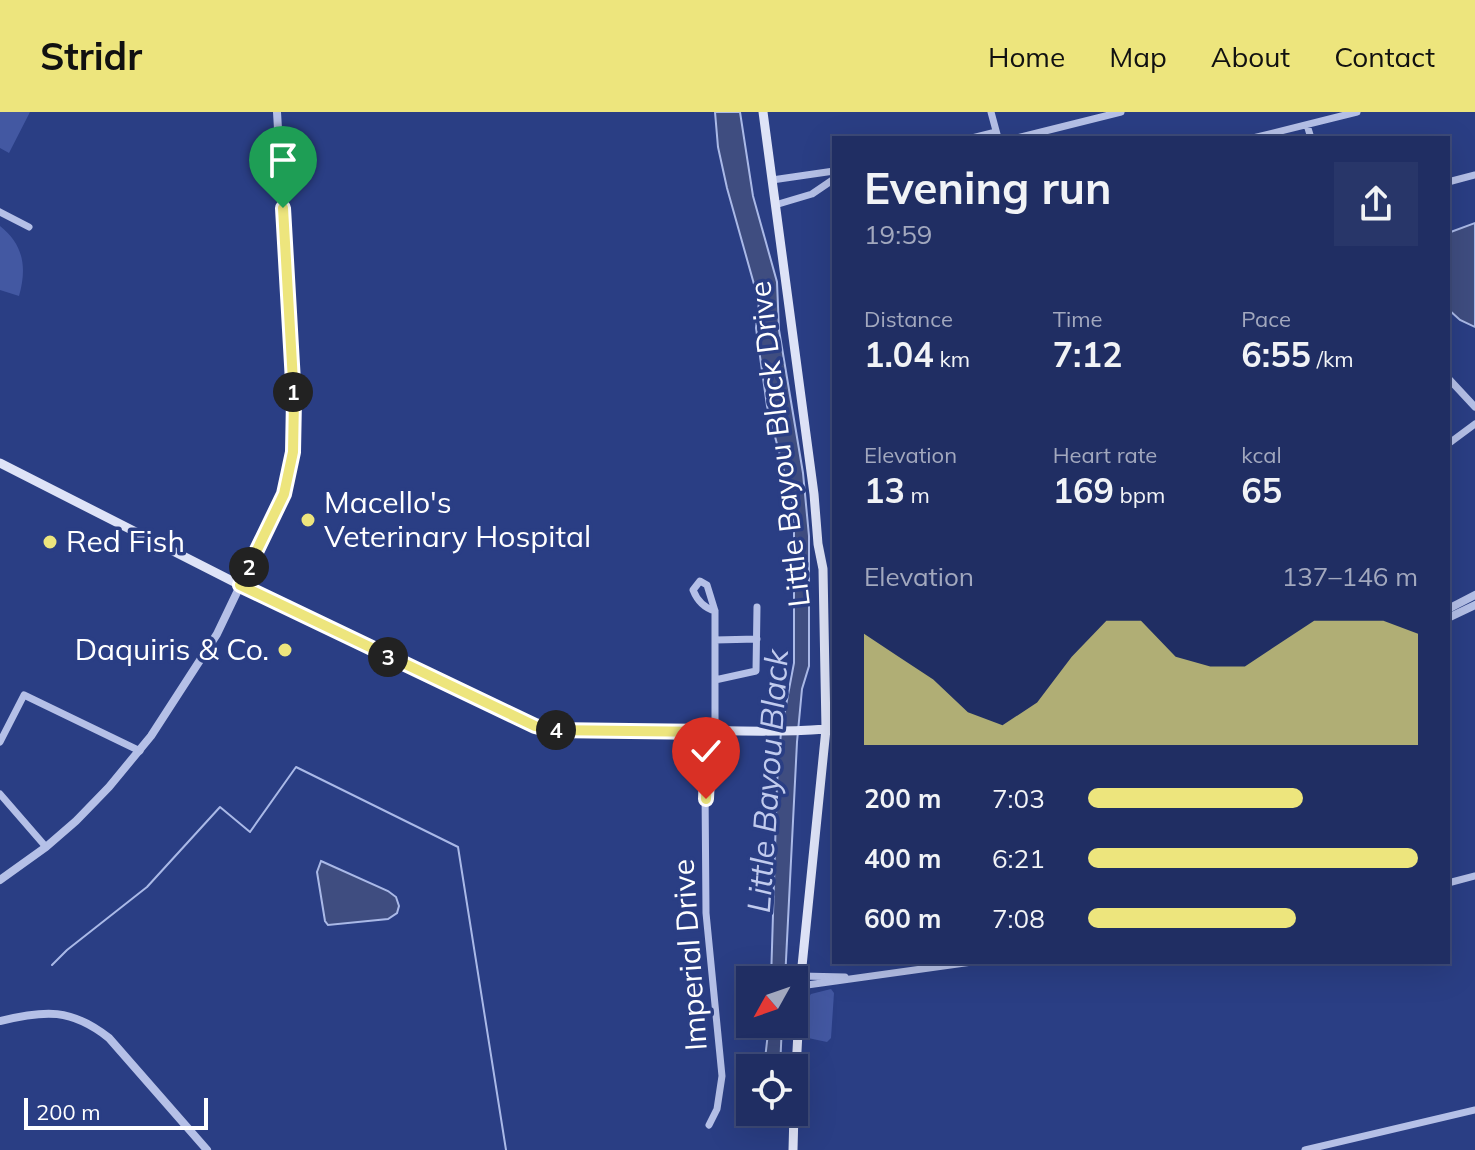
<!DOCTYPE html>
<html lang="en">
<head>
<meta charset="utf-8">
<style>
	body { margin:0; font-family:Mulish,sans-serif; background:#283669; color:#f1f3f6; height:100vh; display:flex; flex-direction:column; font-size:30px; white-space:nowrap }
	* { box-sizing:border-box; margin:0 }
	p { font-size:26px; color:#a2a8be }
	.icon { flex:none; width:44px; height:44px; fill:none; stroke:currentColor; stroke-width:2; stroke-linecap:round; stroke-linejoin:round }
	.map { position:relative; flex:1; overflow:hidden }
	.drawer { position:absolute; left:832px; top:24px; width:618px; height:828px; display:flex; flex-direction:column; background:#202e63; border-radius:0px; box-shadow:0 8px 32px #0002,0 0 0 2px #3d4a78 }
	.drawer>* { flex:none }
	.needle { width:52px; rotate:230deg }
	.fabs { position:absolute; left:736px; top:854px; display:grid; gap:16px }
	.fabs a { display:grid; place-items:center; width:72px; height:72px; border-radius:0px; background:#202e63; box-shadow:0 8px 32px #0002,0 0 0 2px #3d4a78; font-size:40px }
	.scale { position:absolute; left:24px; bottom:20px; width:184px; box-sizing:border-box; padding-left:8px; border:4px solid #fff; border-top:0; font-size:22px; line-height:28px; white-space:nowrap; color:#fff; -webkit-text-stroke:6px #2a3e84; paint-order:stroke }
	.pin { position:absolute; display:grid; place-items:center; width:68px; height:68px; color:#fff; margin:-82px -34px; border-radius:50% 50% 50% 0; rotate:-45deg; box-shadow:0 0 8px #0007 }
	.pin .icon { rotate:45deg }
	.km { position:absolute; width:40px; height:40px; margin:-20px; border-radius:50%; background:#222; color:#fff; font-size:22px; line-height:40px; text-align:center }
	.round { display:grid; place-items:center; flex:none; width:84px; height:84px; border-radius:0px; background:#283669 }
	.summary { display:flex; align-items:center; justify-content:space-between; height:136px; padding:0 32px }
	h1 { font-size:44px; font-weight:700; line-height:60px }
	.figures { display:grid; grid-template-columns:repeat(3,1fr); gap:12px; height:136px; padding:8px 32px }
	.figures div { display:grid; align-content:center }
	.figures b { font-size:34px; font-weight:700 }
	.figures small { font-size:22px; font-weight:400 }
	.figures p { font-size:22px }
	.chart { height:224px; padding:16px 32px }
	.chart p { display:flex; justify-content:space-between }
	.chart svg { width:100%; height:144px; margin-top:8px; fill:#ede57d; opacity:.7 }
	ul { padding:0 32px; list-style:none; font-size:26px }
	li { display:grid; grid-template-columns:128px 96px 1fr; align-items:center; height:60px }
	li i { height:20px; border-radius:10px; background:#ede57d }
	header { display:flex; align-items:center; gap:48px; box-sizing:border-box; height:112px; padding:0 40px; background:#ede57d; color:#111 }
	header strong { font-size:38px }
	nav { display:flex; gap:44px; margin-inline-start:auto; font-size:28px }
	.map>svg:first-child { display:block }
	.green { fill:#4358a2 }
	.water { fill:#3f4d80; stroke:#aab9e7; stroke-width:2 }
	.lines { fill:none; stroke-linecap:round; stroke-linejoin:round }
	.stream { stroke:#aab9e7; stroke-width:2 }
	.minor { stroke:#b5c0e7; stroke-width:7 }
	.tertiary { stroke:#b5c0e7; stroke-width:8 }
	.secondary { stroke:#dee3f7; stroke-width:9 }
	.route-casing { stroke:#fff; stroke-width:16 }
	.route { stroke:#ede57d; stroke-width:10 }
	.poi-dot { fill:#ede57d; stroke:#2a3e84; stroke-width:3 }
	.labels { text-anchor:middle; stroke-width:7; stroke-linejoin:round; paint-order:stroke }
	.street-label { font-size:30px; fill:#fff; stroke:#2a3e84 }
	.poi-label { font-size:30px; fill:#fff; stroke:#2a3e84; text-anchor:start }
	.water-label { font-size:32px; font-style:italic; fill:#c1cbee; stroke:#2a3e84 }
</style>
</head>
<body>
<header>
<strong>Stridr</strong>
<nav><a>Home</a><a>Map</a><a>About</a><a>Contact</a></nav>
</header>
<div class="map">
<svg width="1475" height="1038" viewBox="0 0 1475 1038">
	<rect width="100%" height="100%" fill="#2a3e84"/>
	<!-- green -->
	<path class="green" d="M0,0H30L9,41L0,36Z
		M0,114C24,133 27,156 19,184L0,178Z
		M831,877L834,881L831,926L827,930L808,926L805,921L808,886L811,882Z"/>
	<!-- water -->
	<path class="water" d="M715,0H740L753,84L777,170L779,218L803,361L809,424V554L802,577L797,630L785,868H771L777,671L781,620L794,551V397L767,294L756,216L759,190L727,76L718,35Z
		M1475,111V215L1460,208L1448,197V121Z
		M321,749L388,779L396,785L399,794L397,801L388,807L328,813L325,809L317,760Z
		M769,912H782L780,956H764Z"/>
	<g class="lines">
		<!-- stream -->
		<path class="stream" d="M52,853L67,838L147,775L220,695L250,720L296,655L458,735L506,1038"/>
		<!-- minor -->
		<path class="minor" d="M991,0L998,26
			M1307,13L1311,26
			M972,26L996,20
			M1017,26L1121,0
			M1253,26L1357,0
			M772,68L834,59
			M1448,70L1475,63
			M775,93L812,82L834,67
			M0,100L29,115
			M1448,266L1475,295
			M1448,332L1475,312
			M715,499C704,496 697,488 693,478L700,469L707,473L715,499V620
			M715,528L757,527
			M715,568L756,559L757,495
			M709,620L705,676L706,801L722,964L717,997L709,1013
			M0,630L24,583L140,639
			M0,682L46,735
			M1448,771L1475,764
			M801,864L845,865
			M800,874L972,850
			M1305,1038L1475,998"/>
		<!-- tertiary -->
		<path class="tertiary" d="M1448,497L1475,483
			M1448,506L1475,493
			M0,768L46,735L76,709L109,675L151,624L217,522L284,382L293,340L294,287L277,0
			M0,909C45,898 71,896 109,926L207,1038"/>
		<!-- secondary -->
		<path class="secondary" d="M763,0L814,382L818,432L823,457L826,617L801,864L794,995
			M0,351L240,473L535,614C567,621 601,617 634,617C698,617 761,622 826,617
			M793,1038L794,1000"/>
	</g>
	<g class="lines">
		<defs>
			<path id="route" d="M283,96L294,287L293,340L284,382L240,473L535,614L551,618L709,620L706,687"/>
		</defs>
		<!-- route casing -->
		<use href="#route" class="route-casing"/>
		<!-- route -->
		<use href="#route" class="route"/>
	</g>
	<!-- markers -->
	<g class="poi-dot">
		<circle cx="308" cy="408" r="8"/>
		<circle cx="50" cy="430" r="8"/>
		<circle cx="285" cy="538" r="8"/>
	</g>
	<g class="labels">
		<!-- street labels -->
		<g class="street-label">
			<text transform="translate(780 332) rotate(-97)" y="10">Little Bayou Black Drive</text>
			<text transform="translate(690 843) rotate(-94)" y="10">Imperial Drive</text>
		</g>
		<!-- poi labels -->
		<g class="poi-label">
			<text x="324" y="401">Macello's<tspan x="324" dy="34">Veterinary Hospital</tspan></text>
			<text x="66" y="440">Red Fish</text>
			<text x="269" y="548" text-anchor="end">Daquiris &amp; Co.</text>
		</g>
		<!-- water labels -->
		<g class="water-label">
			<text transform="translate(768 669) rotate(-86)" y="11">Little Bayou Black</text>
		</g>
	</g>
</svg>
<div class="fabs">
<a><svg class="needle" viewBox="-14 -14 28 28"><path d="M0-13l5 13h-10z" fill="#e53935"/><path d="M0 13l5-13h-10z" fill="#a2a8be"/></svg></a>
<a><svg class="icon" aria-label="locate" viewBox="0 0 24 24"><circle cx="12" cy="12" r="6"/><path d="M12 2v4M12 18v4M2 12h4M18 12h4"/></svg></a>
</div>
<div class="scale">200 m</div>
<div class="pin" style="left:283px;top:96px;background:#1e9e55"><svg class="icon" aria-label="arrive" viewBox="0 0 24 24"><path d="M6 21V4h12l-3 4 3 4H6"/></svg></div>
<div class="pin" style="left:706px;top:687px;background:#d93025"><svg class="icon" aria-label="check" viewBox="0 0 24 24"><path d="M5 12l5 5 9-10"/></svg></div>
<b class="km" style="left:293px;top:280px">1</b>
<b class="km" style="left:249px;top:455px">2</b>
<b class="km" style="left:388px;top:545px">3</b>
<b class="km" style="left:556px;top:618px">4</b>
<section class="drawer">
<div class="summary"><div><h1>Evening run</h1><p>19:59</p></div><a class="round"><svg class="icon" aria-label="share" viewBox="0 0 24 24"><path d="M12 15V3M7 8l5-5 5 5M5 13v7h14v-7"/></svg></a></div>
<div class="figures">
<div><p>Distance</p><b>1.04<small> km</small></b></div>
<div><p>Time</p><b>7:12</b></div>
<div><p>Pace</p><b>6:55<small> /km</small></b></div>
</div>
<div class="figures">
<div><p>Elevation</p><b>13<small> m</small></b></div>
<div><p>Heart rate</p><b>169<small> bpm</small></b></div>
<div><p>kcal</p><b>65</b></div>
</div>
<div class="chart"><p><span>Elevation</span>137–146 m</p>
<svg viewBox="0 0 160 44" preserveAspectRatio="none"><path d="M0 44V10L10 17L20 24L30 34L40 38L50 31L60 17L70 6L80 6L90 17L100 20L110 20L120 13L130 6L140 6L150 6L160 10V44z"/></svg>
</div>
<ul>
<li><b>200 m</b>7:03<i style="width:65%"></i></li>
<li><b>400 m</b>6:21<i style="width:100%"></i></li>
<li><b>600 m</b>7:08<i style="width:63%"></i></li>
</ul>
</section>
</div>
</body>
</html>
